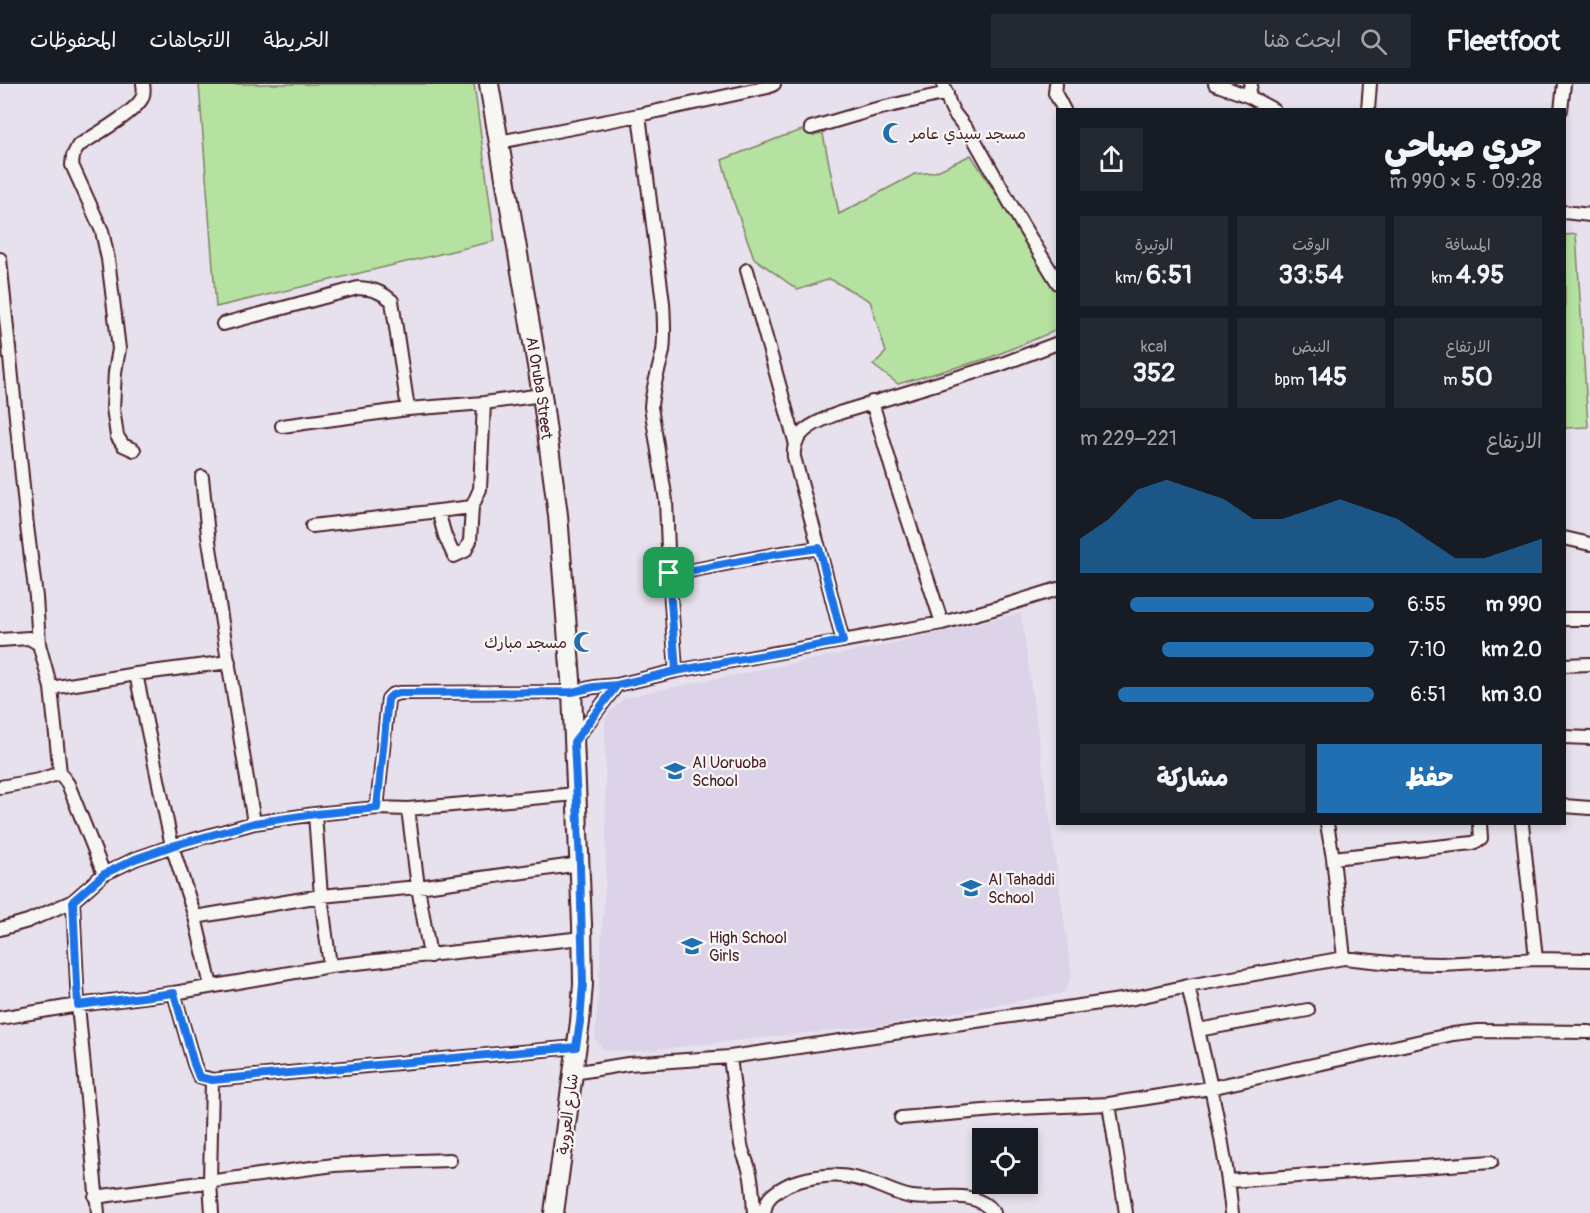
<!DOCTYPE html>
<html lang="ar">
<head>
<meta charset="utf-8">
<style>
	body { margin:0; font-family:Pangolin,"Playpen Sans Arabic",sans-serif; background:#242831; color:#f1f3f6; direction:rtl; height:100vh; display:flex; flex-direction:column; font-size:22px; white-space:nowrap }
	* { box-sizing:border-box; margin:0 }
	p { font-size:20px; color:#9ea1a6 }
	.icon { flex:none; width:33px; height:33px; fill:none; stroke:currentColor; stroke-width:2; stroke-linecap:round; stroke-linejoin:round }
	.map { position:relative; flex:1; overflow:hidden; direction:ltr }
	.side { position:absolute; left:1056px; top:24px; width:510px; height:717px; display:flex; flex-direction:column; background:#171b24; border-radius:0px; box-shadow:0 3px 9px #0003; direction:rtl }
	.side>* { flex:none }
	.fabs { position:absolute; left:972px; top:1044px; display:grid; gap:12px }
	.fabs a { display:grid; place-items:center; width:66px; height:66px; border-radius:0px; background:#171b24; box-shadow:0 3px 9px #0003; font-size:30px }
	.pin { position:absolute; display:grid; place-items:center; width:51px; height:51px; color:#fff; margin:-26px; border-radius:12px; box-shadow:0 3px 9px #0006 }
	.round { display:grid; place-items:center; flex:none; width:63px; height:63px; border-radius:0px; background:#242831 }
	.overview { display:flex; align-items:center; justify-content:space-between; height:102px; padding:0 24px }
	h1 { font-size:33px; font-weight:800; line-height:45px }
	.stats { display:grid; grid-template-columns:repeat(3,1fr); gap:9px; height:102px; padding:6px 24px }
	.stats div { display:grid; align-content:center; border-radius:0px; background:#242831; text-align:center }
	.stats b { font-size:26px; font-weight:800 }
	.stats small { font-size:16px; font-weight:400 }
	.stats p { font-size:16px }
	.chart { height:168px; padding:12px 24px }
	.chart p { display:flex; justify-content:space-between }
	.chart svg { width:100%; height:108px; margin-top:6px; fill:#1f6fb2; opacity:.7 }
	.action { display:flex; gap:12px; margin-top:auto; padding:12px 24px }
	.action a { flex:1; height:69px; border-radius:0px; background:#1f6fb2; color:#fff; font-size:24px; font-weight:800; line-height:69px; text-align:center }
	.action a+a { background:#242831; color:#f1f3f6 }
	ul { padding:0 24px; list-style:none; font-size:20px }
	li { display:grid; grid-template-columns:96px 72px 1fr; align-items:center; height:45px }
	li i { height:15px; border-radius:8px; background:#1f6fb2 }
	header { display:flex; align-items:center; gap:36px; box-sizing:border-box; height:84px; padding:0 30px; background:#171b24; border-bottom:2px solid #363941 }
	header strong { font-size:28px }
	nav { display:flex; gap:33px; margin-inline-start:auto; font-size:21px }
	.search { width:420px; height:54px; background:#242831; display:flex; align-items:center; gap:15px; box-sizing:border-box; padding:0 21px; border-radius:0px; color:#9ea1a6; font-size:22px }
	.map>svg:first-child { display:block }
	.built { fill:#dcd3e9 }
	.green { fill:#b5e2a0; stroke:#808066; stroke-width:1.5 }
	.lines { fill:none; stroke-linecap:round; stroke-linejoin:round }
	.street-casing { stroke:#4a1f2b; stroke-width:16 }
	.secondary-casing { stroke:#4a1f2b; stroke-width:22 }
	.street { stroke:#f6f6f2; stroke-width:12 }
	.secondary { stroke:#f6f6f2; stroke-width:18 }
	.route-casing { stroke:#fff; stroke-width:12 }
	.route { stroke:#1a73e8; stroke-width:8 }
	.labels { text-anchor:middle; stroke-width:4.5; stroke-linejoin:round; paint-order:stroke }
	.poi-label { font-size:16px; fill:#4a1f2b; stroke:#f6f6f2; text-anchor:start }
	.street-label { font-size:16px; fill:#4a1f2b; stroke:#f6f6f2 }
</style>
</head>
<body>
<header>
<strong>Fleetfoot</strong>
<div class="search"><svg class="icon" aria-label="search" viewBox="0 0 24 24"><circle cx="10" cy="10" r="6"/><path d="M15 15l6 6"/></svg>ابحث هنا</div>
<nav><a>الخريطة</a><a>الاتجاهات</a><a>المحفوظات</a></nav>
</header>
<div class="map">
<svg width="1590" height="1129" viewBox="0 0 1590 1129">
	<rect width="100%" height="100%" fill="#e7e1ed"/>
	<filter id="ink" filterUnits="userSpaceOnUse"><feTurbulence type="fractalNoise" baseFrequency=".0167" numOctaves="2"/><feDisplacementMap in="SourceGraphic" scale="12" xChannelSelector="R" yChannelSelector="G"/><feConvolveMatrix kernelMatrix="1 2 1 2 8 2 1 2 1" color-interpolation-filters="sRGB"/></filter>
	<g filter="url(#ink)">
		<!-- built -->
		<path class="built" d="M1021,529L1072,892L1064,909L890,940L632,968L604,966L595,955L606,786L605,634L624,614L658,606L881,562Z"/>
		<!-- green -->
		<path class="green" d="M199,0H474L495,157L216,223Z
			M821,40L839,130L915,90L935,88L971,71L1057,204V246L989,274L898,300L873,281L886,268L870,217L830,195L798,206L754,174L733,116L722,76L781,53Z
			M1576,150L1588,343L1565,344V151Z"/>
		<g class="lines">
			<defs>
				<path id="street" d="M943,0L950,21L954,29L974,55L1023,142L1058,199
					M1056,0L1055,9L1064,26
					M1215,0L1248,12L1274,26
					M1248,12L1251,0
					M1368,26L1370,0
					M1561,26L1564,0
					M639,31L663,219C664,235 665,251 663,267C659,286 652,304 651,323L666,417L669,489L694,486L776,470L819,464L843,557
					M811,44L872,26L947,9
					M499,58L639,31L768,3L774,0
					M1564,128L1590,131
					M0,175L27,442L36,513L39,560
					M747,186L795,357
					M223,240L358,204C372,205 381,207 392,217L408,325
					M872,318L896,399L942,539
					M282,342L408,325L484,319L542,311
					M134,366L123,361L117,352L113,324L115,288L119,265L108,175L102,147L72,81L73,72L78,62C93,52 135,29 142,14C144,10 144,5 143,0
					M202,393L208,451L254,739
					M438,427L445,452L454,472L465,467L470,457L472,423
					M312,442L472,423L480,405L484,319
					M1564,454L1590,460
					M819,464L794,373C791,346 820,337 839,329L1002,280L1058,259
					M669,489L676,587
					M1564,535H1590
					M0,556L29,554L39,560L51,604L60,689L39,696L0,703
					M1564,581L1590,580
					M136,590L172,762L195,833L211,902
					M51,604L136,590L229,578
					M1564,653L1590,654
					M574,657L617,601
					M60,689L68,700L104,790
					M1564,722L1590,724
					M377,724L388,615L392,611L399,609L572,608L594,603L617,601L676,587L942,539L993,525L1058,505
					M408,725L418,803L430,872
					M315,730L321,812L330,882
					M1327,740L1333,774L1344,874
					M1522,740L1536,875
					M1333,774L1473,759L1481,755L1480,740
					M73,817L78,921L98,1129
					M195,833L321,812L418,803L580,780
					M0,845L28,837L73,817L104,790L135,775L172,762L254,739L315,730L377,724L408,725L576,710
					M1188,902C1205,977 1224,1053 1232,1129
					M174,909L194,980L199,992L212,996L210,1098L212,1129
					M0,934L78,921L174,909L330,882L582,854
					M1198,946L1308,926
					M730,973L741,1061C743,1071 748,1079 750,1089C753,1102 753,1116 754,1129
					M573,989L628,980L730,973L1134,914L1188,902L1344,874L1391,879L1441,880L1536,875L1590,876
					M212,996L576,963
					M1109,1020L1126,1129
					M901,1034L1019,1024L1109,1020L1210,1004L1453,950L1478,947L1590,948
					M1229,1097L1491,1078
					M95,1113L334,1081L387,1078L450,1076
					M764,1129C765,1125 766,1119 768,1116C772,1109 788,1100 795,1098C825,1089 847,1089 877,1101C888,1105 899,1111 912,1113C941,1117 974,1103 994,1129"/>
				<g id="secondary">
					<path id="s1" d="M489,0L542,311L558,431L572,608L582,840L583,900L580,938L554,1129"/>
				</g>
			</defs>
			<!-- street casing -->
			<use href="#street" class="street-casing"/>
			<!-- secondary casing -->
			<use href="#secondary" class="secondary-casing"/>
			<!-- street -->
			<use href="#street" class="street"/>
			<!-- secondary -->
			<use href="#secondary" class="secondary"/>
		</g>
	</g>
	<g class="lines" filter="url(#ink)">
		<defs>
			<path id="route" d="M669,489L676,587L617,601L594,603L572,608L399,609L392,611L388,615L377,724L315,730L254,739L172,762L135,775L104,790L73,817L78,921L174,909L194,980L199,993L212,996L576,963L580,938L583,900L580,780L574,658L617,601L676,587L843,557L819,464L776,470L694,486L669,489"/>
		</defs>
		<!-- route casing -->
		<use href="#route" class="route-casing"/>
		<!-- route -->
		<use href="#route" class="route"/>
	</g>
	<!-- icons -->
	<defs>
		<symbol id="mosque-bare" viewBox="-9 -9 18 18"><path d="M3.5-4.9A6 6 0 1 0 3.5 4.9A5 5 0 1 1 3.5-4.9Z" fill="#1f6fb2" stroke="#f6f6f2" stroke-width="2.5" paint-order="stroke"/></symbol>
		<symbol id="school-bare" viewBox="-9 -9 18 18"><path d="M0-5L7-2L0 1L-7-2ZM-4 1L0 2.5L4 1V4Q0 6-4 4Z" fill="#1f6fb2" stroke="#f6f6f2" stroke-width="2.5" paint-order="stroke"/></symbol>
	</defs>
	<g fill-rule="evenodd">
		<use href="#mosque-bare" x="878" y="34" width="30" height="30"/>
		<use href="#mosque-bare" x="569" y="543" width="30" height="30"/>
		<use href="#school-bare" x="660" y="672" width="30" height="30"/>
		<use href="#school-bare" x="956" y="789" width="30" height="30"/>
		<use href="#school-bare" x="677" y="847" width="30" height="30"/>
	</g>
	<g class="labels">
		<!-- poi labels -->
		<g class="poi-label">
			<text x="910" y="55">مسجد سيدي عامر</text>
			<text x="567" y="564" text-anchor="end">مسجد مبارك</text>
			<text x="692" y="684">Al Uoruoba<tspan x="692" dy="18">School</tspan></text>
			<text x="988" y="801">Al Tahaddi<tspan x="988" dy="18">School</tspan></text>
			<text x="709" y="859">High School<tspan x="709" dy="18">Girls</tspan></text>
		</g>
		<!-- street labels -->
		<g class="street-label">
			<text dy="6" stroke="none"><textPath href="#s1" startOffset="308">Al Oruba Street</textPath></text>
			<text transform="translate(567 1030) rotate(-83)" y="6">شارع العروبة</text>
		</g>
	</g>
</svg>
<div class="fabs">
<a><svg class="icon" aria-label="locate" viewBox="0 0 24 24"><circle cx="12" cy="12" r="6"/><path d="M12 2v4M12 18v4M2 12h4M18 12h4"/></svg></a>
</div>
<div class="pin" style="left:669px;top:489px;background:#1e9e55"><svg class="icon" aria-label="arrive" viewBox="0 0 24 24"><path d="M6 21V4h12l-3 4 3 4H6"/></svg></div>
<section class="side">
<div class="overview"><div><h1>جري صباحي</h1><p>09:28 · 5 × 990 m</p></div><a class="round"><svg class="icon" aria-label="share" viewBox="0 0 24 24"><path d="M12 15V3M7 8l5-5 5 5M5 13v7h14v-7"/></svg></a></div>
<div class="stats">
<div><p>المسافة</p><b>4.95<small> km</small></b></div>
<div><p>الوقت</p><b>33:54</b></div>
<div><p>الوتيرة</p><b>6:51<small> /km</small></b></div>
</div>
<div class="stats">
<div><p>الارتفاع</p><b>50<small> m</small></b></div>
<div><p>النبض</p><b>145<small> bpm</small></b></div>
<div><p>kcal</p><b>352</b></div>
</div>
<div class="chart"><p><span>الارتفاع</span>221–229 m</p>
<svg viewBox="0 0 160 44" preserveAspectRatio="none"><path d="M0 44V30L10 22L20 10L30 6L40 10L50 14L60 22L70 22L80 18L90 14L100 18L110 22L120 30L130 38L140 38L150 34L160 30V44z"/></svg>
</div>
<ul>
<li><b>990 m</b>6:55<i style="width:83%"></i></li>
<li><b>2.0 km</b>7:10<i style="width:72%"></i></li>
<li><b>3.0 km</b>6:51<i style="width:87%"></i></li>
</ul>
<div class="action"><a>حفظ</a><a>مشاركة</a></div>
</section>
</div>
</body>
</html>
